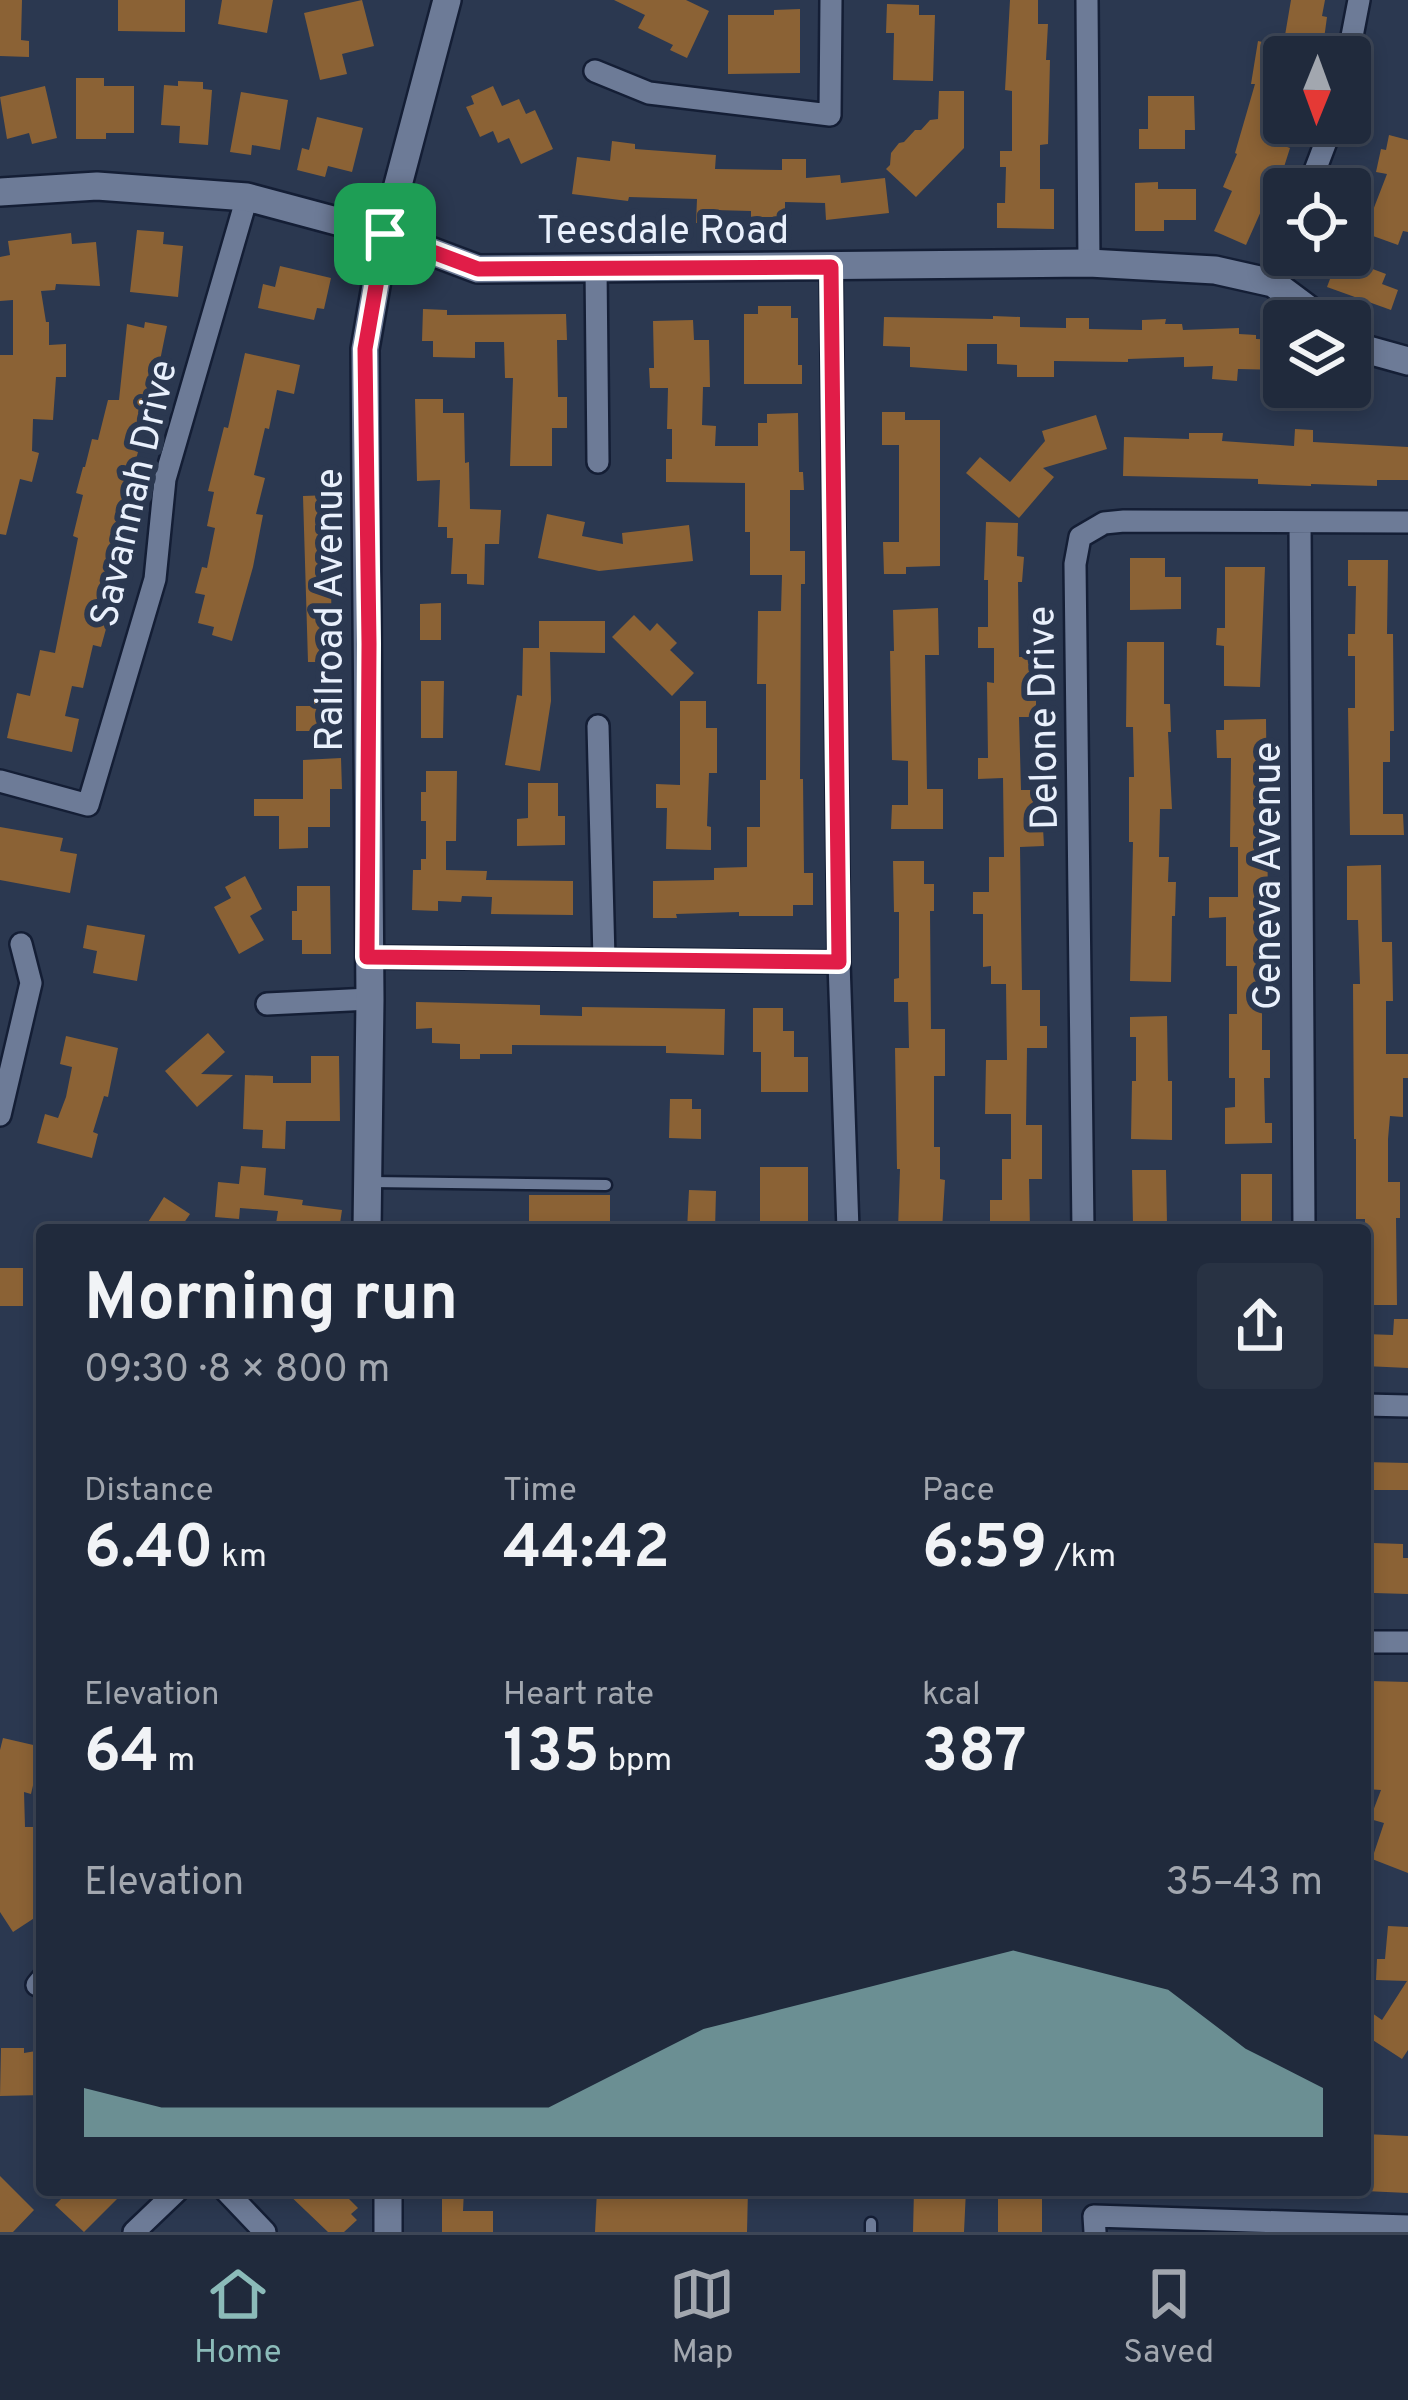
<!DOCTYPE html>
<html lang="en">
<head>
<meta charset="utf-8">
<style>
	body { margin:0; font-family:Overpass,sans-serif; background:#283243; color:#f1f3f6; height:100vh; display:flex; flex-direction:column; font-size:45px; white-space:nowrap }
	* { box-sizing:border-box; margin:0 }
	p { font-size:39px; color:#a2a7af }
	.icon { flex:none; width:66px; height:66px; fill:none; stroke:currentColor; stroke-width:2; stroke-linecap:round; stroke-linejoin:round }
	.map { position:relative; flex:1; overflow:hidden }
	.side { position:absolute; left:36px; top:1224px; width:1335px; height:972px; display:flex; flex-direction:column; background:#202a3c; border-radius:12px; box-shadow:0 6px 18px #0003,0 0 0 3px #3d4656 }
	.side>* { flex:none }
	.needle { width:78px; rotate:181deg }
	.controls { position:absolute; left:1263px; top:36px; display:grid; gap:24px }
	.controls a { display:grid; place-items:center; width:108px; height:108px; border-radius:12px; background:#202a3c; box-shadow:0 6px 18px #0003,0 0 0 3px #3d4656; font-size:60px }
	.pin { position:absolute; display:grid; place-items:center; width:102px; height:102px; color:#fff; margin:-51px; border-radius:24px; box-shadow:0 6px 18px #0006 }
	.round { display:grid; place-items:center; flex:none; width:126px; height:126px; border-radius:12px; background:#283243 }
	.summary { display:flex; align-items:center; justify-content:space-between; height:204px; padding:0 48px }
	h1 { font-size:66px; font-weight:700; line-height:90px }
	.stats { display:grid; grid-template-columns:repeat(3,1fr); gap:18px; height:204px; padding:12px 48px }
	.stats div { display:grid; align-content:center }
	.stats b { font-size:60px; font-weight:700 }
	.stats small { font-size:33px; font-weight:400 }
	.stats p { font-size:33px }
	.chart { height:336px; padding:24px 48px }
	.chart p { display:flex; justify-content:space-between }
	.chart svg { width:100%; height:216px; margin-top:12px; fill:#8bbbb9; opacity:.7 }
	.dock { display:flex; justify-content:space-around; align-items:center; height:168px; border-top:3px solid #3d4656; background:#202a3c; font-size:33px; color:#a2a7af }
	.dock a { display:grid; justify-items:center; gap:6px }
	.dock .active { color:#8bbbb9 }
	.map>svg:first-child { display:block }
	.building { fill:#8b6235 }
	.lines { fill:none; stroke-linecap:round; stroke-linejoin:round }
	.service-casing { stroke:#141e35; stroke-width:15 }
	.minor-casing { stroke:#141e35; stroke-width:26 }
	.tertiary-casing { stroke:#141e35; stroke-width:32 }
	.service { stroke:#6d7b97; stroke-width:10 }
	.minor { stroke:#6d7b97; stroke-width:21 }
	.tertiary { stroke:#6d7b97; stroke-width:27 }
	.route-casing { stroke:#fff; stroke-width:24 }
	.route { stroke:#e11d48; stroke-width:15 }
	.labels { text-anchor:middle; stroke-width:12; stroke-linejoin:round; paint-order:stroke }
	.street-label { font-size:39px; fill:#e9f0fc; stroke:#2b3850 }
</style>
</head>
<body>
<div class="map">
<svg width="1408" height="2232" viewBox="0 0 1408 2232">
	<rect width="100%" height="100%" fill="#2b3850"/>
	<!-- building -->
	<path class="building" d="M0,0H22L21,40L29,41V57L0,56Z
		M118,0H185V32L118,31Z
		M222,0H273L267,33L218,24Z
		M362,0L374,46L342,54L347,74L320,80L304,13Z
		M614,0H686L709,11L687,58L670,50L673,45L638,28L645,15Z
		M1010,0H1038V24H1048L1046,60H1050L1048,144L1040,145V189H1054V229L997,228V203H1005L1006,167H1000V151H1012V91L1005,90Z
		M1291,0H1325L1322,16L1327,17L1324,39L1320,38L1316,57H1284V127L1279,144L1290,148L1284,167L1281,166L1246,245L1214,231L1232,191L1223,187L1237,154L1235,153L1255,84H1251L1258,41L1283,47Z
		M887,4L919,5V15H935L933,81L893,80L894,33H886Z
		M800,9V73L728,74V15H774V10Z
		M76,78H104V86H134V133H106V139H76Z
		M178,81L203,82V89L212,90L208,145L179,143L180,126L161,125L164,85L178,86Z
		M45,86L57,138L32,144L29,133L7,139L0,97Z
		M493,86L502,106L519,99L526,114L535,110L553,149L521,164L509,138L498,143L493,131L480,137L466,107L474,104L471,96Z
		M939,91H964V148L916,197L886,169L890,165L891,153L899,143L904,142L915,130H921L930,120L938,119Z
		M241,92L288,100L280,150L252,145L251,155L230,152Z
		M1148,96H1194L1195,130H1185V149H1139V129H1148Z
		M317,117L363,128L352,172L328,166L325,177L297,170L302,148L309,150Z
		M1389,135L1408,140V232L1403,231L1398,245L1373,236L1362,265L1386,274L1382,284L1398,290L1391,310L1327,287L1339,255H1350V235L1358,213L1370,218L1387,174L1376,172L1381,149L1386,150Z
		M612,141L635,144V149L716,155L715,169L782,170V159H806V178L840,175L841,183L885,178L889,213L826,220L825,203L785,202V217H751V211L714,210V224L696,223L697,199L629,197L628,201L572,194L577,157L610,161Z
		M1158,182V189H1196V220H1164V231H1135V183Z
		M137,230L164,232L163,244L183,246L178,297L130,292Z
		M71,233L72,244L96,242L100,286L56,284L55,290L41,291L46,322H49V345L66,344V377H56L53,420L33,419L32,451L39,453L32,482L20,479L6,535L0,534V355H13V300L0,301V257L10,255L8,241Z
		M280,266L331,278L324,309L317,308L314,320L258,308L263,284L275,287Z
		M758,306H791V318H798V365H802V384H744V314H758Z
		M423,309L447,310V315L566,314L567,340H557L558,397H567V428H552V466H510L513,378H505L504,342H475V358L433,357V341H422Z
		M993,316L1020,317V327L1066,328V318H1089V329L1142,330V320L1166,319L1165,324H1182L1183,330L1239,328V334L1256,335V339L1278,340L1277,370L1238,369L1237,381L1212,379L1213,366L1184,367V357L1128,359V362L1054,361V377H1017V365L997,364V344H967V371L910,367V347L883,346L884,317L993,319Z
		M693,320L694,340H709L710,387H703L702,425L716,426L715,446H758V423H767V414L798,413L799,472H803L804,490H790V551H805V584H801L800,779H803L804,873H813V905H793V916H739V912L676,914L677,918H653V881L714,880V868L747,867V827H760V780H766V684H757L758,611H781L782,575H750V532H745V483L666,482V459H672V429H667L668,388H650L649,368H654L653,321Z
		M145,322L167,326L152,400L148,399L135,451L138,452L120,518L127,520L109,594L114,595L109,618L101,647L93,645L83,688L72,686L65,716L79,719L72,752L7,738L17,693L30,696L40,650L55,653L78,538L73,536L83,495L76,493L83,467H85L92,439L98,440L108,400H119L127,324L144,328Z
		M245,353L300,365L294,394L277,390L269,429L265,428L254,475L265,478L256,514L263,515L253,567L232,641L212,635L214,627L198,623L205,595L195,593L202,567L207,568L215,528L207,526L214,492L208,491L224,427L228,428Z
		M415,399H443V413H464L465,463L469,462L470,509L501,510L499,544H485L484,585L467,584V574H451L453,538H447V527H438L440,480L417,481Z
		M882,412H905V420H940V566L906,567V574H884L883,542H899V445H882Z
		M1096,415L1107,449L1043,468L1054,477L1019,518L966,473L980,457L1010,482L1045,441L1042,431Z
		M1295,429L1313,430V442L1408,447V480H1377V486L1311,484V486L1258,484V479L1123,476L1124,437L1189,439V433H1223L1222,441L1294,446Z
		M330,495L332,662H308L303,496Z
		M547,514L585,522L582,536L623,544L622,533L689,525L693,561L599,571L538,558Z
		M986,522L1018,523L1017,556L1024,557L1022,582H1018L1019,657H1036V717H1019L1021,790H1036V828H1043L1044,846L1020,847L1022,990H1040V1026H1047V1048H1027L1026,1125H1042V1179H1029L1030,1230H990V1200H1002V1159H1011V1114H985L986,1060H1007L1006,984H991V966L983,967V914H973V892H989V857H1004L1003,778L978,779V758H988L987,682L994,683V648H978V627H988V580H984Z
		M1130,558H1165V577H1181V609L1130,610Z
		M1348,560H1388L1387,634H1393L1394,731H1390V762H1383V814H1403L1404,835H1350L1348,708H1355V656H1348V634H1355L1356,586H1348Z
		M1225,567H1265L1260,687L1224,686V646L1216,645L1217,628H1225Z
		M441,603V640H420V604Z
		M938,608L939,655H925L927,789H943V829H891L892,805H908V761L892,760L890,651H894L893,610Z
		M634,615L650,631L657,623L677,643L670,650L694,673L672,696L612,637Z
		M539,621H605V653L550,652L551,701L540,771L505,765L517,695L522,696L523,648H539Z
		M1127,642H1164V704H1170L1171,732H1168L1172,809H1160L1159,857H1169L1168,882H1176L1175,916H1172L1171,982L1130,981L1133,842H1129V777H1134L1133,727H1126Z
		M421,681H444L443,738H421Z
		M314,692H335L336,731H296V706H314Z
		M680,701H706V728H717V773H709L707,826L711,827V850L666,849L667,808H656V784L680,785Z
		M1266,719L1269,1001H1262V1050H1270V1078H1264L1265,1123H1272V1143L1225,1144V1108L1235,1107V1078H1229V1014H1237V966H1226V917L1209,918V897H1238V847H1230L1231,758H1217L1216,730H1224V720Z
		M341,758L342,789H330V827H308V848L279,849V816H254V799H303V760Z
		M426,771H457L456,841H446V870L487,871L486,880L573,881V915L491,914L492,897L462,896L461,902L438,901V911L412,910L413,870H421V859H426V821H421V792H426Z
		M528,783H558V816H565V845L517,846V819L528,818Z
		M0,827L63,838L60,851L77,854L70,893L0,880Z
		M893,861H924V884H934V911H930L931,1029H945V1076H934V1147H940V1179L945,1180L942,1230H898L900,1169H897L895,1048H909L908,1002H894V979L899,978V912H894Z
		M1381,865L1382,942H1392L1393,1001H1386V1054H1408V1078H1403V1117L1390,1116L1388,1139V1182H1400V1218H1396L1397,1305H1365V1219H1356V1139H1354L1353,984H1360L1358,920H1347V866Z
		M245,876L262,909L250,916L264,940L239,954L214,907L231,898L225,887Z
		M297,886H330L331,954H302V940H292V911H297Z
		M87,925L145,935L137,981L93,973L97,951L83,948Z
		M416,1002L540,1005V1015L582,1016V1007L725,1009L724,1055L666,1053V1046L512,1045V1054H480V1059H460V1044L432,1043V1028L416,1029Z
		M753,1008H783V1031H794V1057H808V1092H761V1052H753Z
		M1167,1016L1168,1081H1172V1140L1131,1139L1132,1081H1136V1037H1130V1017Z
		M208,1033L225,1052L201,1074L233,1075L197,1107L165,1071Z
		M66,1036L118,1048L108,1097L104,1096L93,1132L98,1134L92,1158L37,1143L45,1114L58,1118L66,1097L72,1067L60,1064Z
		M311,1056H339L340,1121H286L285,1149L262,1148L263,1130L243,1129L245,1075L273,1076V1083H311Z
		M670,1099H692V1109H701V1139L669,1138Z
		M241,1166L266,1168L264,1195L303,1200L302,1205L342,1210L339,1230H275L278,1211L240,1208L239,1219L215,1217L218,1182L239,1184Z
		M760,1167H808V1230H760Z
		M1132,1170H1166L1167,1224H1133Z
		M1241,1174H1272V1228H1241Z
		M689,1190L716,1191L715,1230H687Z
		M529,1195H610V1230H529Z
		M164,1197L190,1214L179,1230H143Z
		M0,1268H23V1306H0Z
		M1394,1319H1408V1368L1365,1366V1334L1393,1335Z
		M1365,1462L1408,1463V1490H1365Z
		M1373,1543L1403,1544V1558H1408V1594L1374,1593Z
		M1371,1681L1408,1682V1873L1372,1859L1384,1823L1370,1819L1381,1790L1366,1789Z
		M3,1738L42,1747L31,1794L24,1792L25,1827H36V1862H42V1913L13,1932L0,1912V1750Z
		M1388,1926L1408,1927V2050L1402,2059L1365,2035V2023L1372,2013L1382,2020L1407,1981L1376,1980L1377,1959H1385Z
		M1,2048H24V2053L42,2050V2095L0,2096Z
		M1365,2134L1408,2136V2193L1365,2191Z
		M0,2176L34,2210L13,2232H0Z
		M70,2190H126L84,2232L55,2205Z
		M284,2190H340L358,2208L351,2214L357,2220L344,2232H328Z
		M442,2190H464L463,2211H493V2232H442Z
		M597,2190H748L747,2232H595Z
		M914,2190H966L964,2232H913Z
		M998,2190H1042V2232H998Z"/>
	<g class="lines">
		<defs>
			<path id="service" d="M371,1182L606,1185
				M871,2232V2223"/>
			<path id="minor" d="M1087,0L1089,263
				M1348,57L1359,0
				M595,71L649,93L830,115L831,0
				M1308,189L1333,123
				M831,267L839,962L848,1230
				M596,268L598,462
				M1273,283L1284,253
				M1300,522L1304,1230
				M598,726L604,959
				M0,781L88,805L155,579L165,479L247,197
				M367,957L839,962
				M267,1004L370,999
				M0,1115L31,983L21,944
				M1083,1230L1075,564L1080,537L1104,523L1124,521L1408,522
				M1365,1405L1408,1406
				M1365,1642H1408
				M37,1985L42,1979
				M225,2190L265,2232
				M134,2232L178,2190
				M1095,2232L1094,2216L1408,2226"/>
			<path id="tertiary" d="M0,192L97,186L247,197L385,234L478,269L1089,263L1215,270L1273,283L1324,321
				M1350,340L1361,348L1408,361
				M367,1230L370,999L365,349L385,234L447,0
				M388,2190V2232"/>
		</defs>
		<!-- service casing -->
		<use href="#service" class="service-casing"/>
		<!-- minor casing -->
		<use href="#minor" class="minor-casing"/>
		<!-- tertiary casing -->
		<use href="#tertiary" class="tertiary-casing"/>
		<!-- service -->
		<use href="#service" class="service"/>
		<!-- minor -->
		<use href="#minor" class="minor"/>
		<!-- tertiary -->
		<use href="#tertiary" class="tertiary"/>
	</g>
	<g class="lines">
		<defs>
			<path id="route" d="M385,234L478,269L831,267L839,962L367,957L369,644L365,349Z"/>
		</defs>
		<!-- route casing -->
		<use href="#route" class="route-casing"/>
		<!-- route -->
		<use href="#route" class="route"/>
	</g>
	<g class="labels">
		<!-- street labels -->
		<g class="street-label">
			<text x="663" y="243">Teesdale Road</text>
			<text transform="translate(132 493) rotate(-77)" y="14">Savannah Drive</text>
			<text transform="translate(328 610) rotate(-90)" y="14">Railroad Avenue</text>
			<text transform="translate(1041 718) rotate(-91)" y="14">Delone Drive</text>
			<text transform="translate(1266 876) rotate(-90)" y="14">Geneva Avenue</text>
		</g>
	</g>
</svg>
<div class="controls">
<a><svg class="needle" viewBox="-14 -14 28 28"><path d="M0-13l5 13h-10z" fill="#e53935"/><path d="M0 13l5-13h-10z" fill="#a2a7af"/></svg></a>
<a><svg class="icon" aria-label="locate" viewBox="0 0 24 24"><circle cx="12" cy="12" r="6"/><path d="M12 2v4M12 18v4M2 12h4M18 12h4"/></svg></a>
<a><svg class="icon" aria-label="layers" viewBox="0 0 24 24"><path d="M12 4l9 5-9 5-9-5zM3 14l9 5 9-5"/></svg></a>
</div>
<div class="pin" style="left:385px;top:234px;background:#1e9e55"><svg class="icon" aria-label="arrive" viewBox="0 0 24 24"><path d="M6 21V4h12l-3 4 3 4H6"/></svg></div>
<section class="side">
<div class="summary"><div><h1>Morning run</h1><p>09:30 · 8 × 800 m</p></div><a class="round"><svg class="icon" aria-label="share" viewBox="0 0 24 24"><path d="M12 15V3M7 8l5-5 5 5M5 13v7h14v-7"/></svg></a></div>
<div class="stats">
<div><p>Distance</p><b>6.40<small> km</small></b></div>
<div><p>Time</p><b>44:42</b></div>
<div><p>Pace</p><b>6:59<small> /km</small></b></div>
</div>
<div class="stats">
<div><p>Elevation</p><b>64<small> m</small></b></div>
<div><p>Heart rate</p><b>135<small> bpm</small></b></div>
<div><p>kcal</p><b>387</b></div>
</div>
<div class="chart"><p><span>Elevation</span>35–43 m</p>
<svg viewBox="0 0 160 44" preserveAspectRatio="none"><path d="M0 44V34L10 38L20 38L30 38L40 38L50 38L60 38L70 30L80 22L90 18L100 14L110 10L120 6L130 10L140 14L150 26L160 34V44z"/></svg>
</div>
</section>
</div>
<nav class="dock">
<a class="active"><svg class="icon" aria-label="home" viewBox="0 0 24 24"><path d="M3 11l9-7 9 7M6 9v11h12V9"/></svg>Home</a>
<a><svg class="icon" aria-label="map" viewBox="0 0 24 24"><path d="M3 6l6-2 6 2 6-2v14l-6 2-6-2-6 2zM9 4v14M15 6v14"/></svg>Map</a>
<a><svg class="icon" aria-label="saved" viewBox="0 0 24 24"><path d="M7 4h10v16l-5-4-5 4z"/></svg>Saved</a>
</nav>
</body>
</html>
